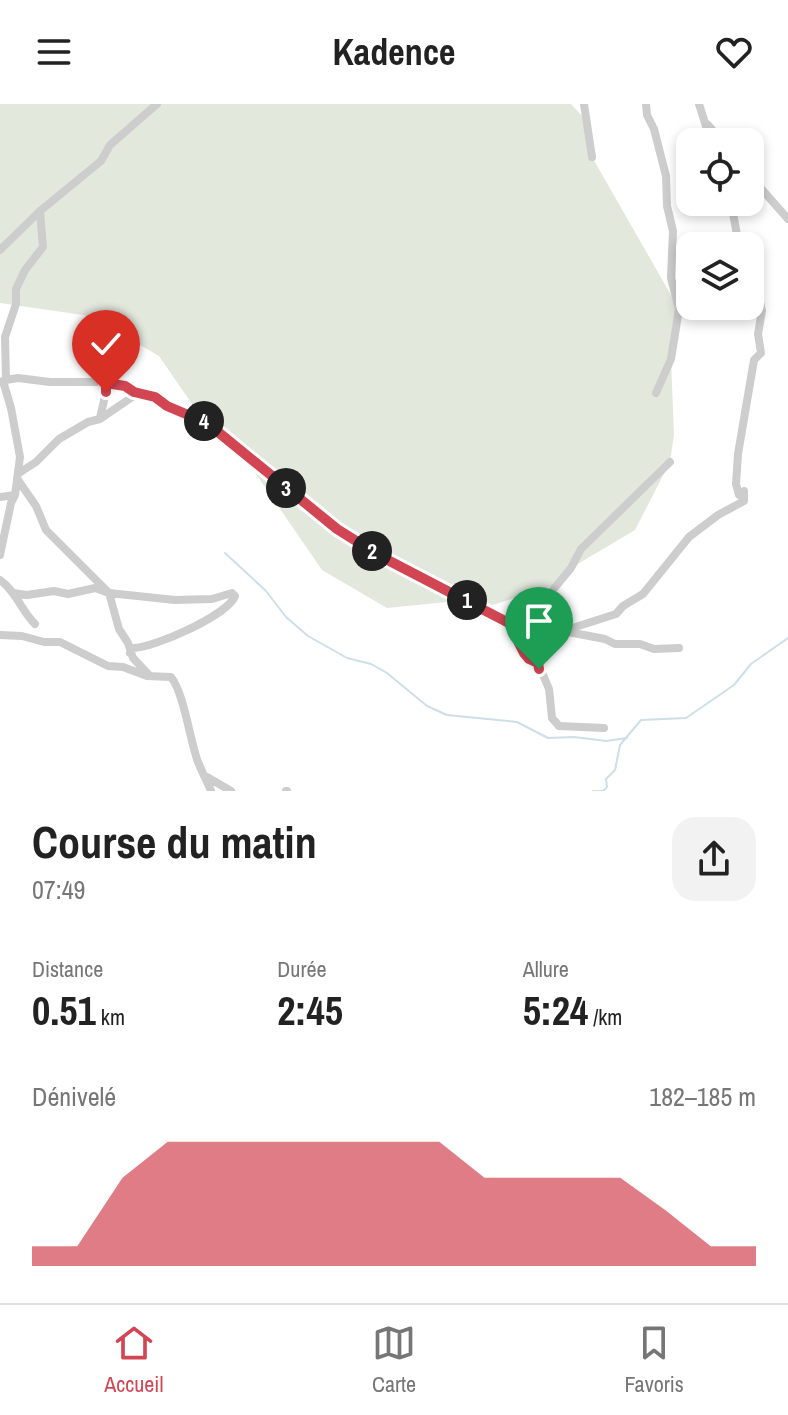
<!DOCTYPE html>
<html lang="fr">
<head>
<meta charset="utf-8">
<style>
	body { margin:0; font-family:"Archivo Narrow",sans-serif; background:#f2f2f2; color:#222; height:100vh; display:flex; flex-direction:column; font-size:30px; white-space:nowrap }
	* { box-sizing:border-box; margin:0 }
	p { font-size:26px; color:#767676 }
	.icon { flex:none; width:44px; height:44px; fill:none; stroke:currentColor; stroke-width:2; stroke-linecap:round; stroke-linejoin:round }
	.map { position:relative; height:687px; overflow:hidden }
	.sheet { display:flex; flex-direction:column; background:#fff; flex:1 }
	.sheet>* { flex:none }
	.tools { position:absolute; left:676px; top:24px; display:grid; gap:16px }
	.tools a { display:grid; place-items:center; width:88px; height:88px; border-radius:16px; background:#fff; box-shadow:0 4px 12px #0003; font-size:40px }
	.pin { position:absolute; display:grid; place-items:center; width:68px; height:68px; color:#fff; margin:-82px -34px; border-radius:50% 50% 50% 0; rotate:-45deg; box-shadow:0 0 8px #0007 }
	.pin .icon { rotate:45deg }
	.km { position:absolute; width:40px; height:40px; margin:-20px; border-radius:50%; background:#222; color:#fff; font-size:22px; line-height:40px; text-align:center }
	.round { display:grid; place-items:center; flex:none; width:84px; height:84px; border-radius:24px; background:#f2f2f2 }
	.summary { display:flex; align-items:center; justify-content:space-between; height:136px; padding:0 32px }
	h1 { font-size:44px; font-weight:700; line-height:60px }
	.metrics { display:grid; grid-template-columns:repeat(3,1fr); gap:12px; height:136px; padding:8px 32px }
	.metrics div { display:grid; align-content:center }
	.metrics b { font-size:40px; font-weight:700 }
	.metrics small { font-size:22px; font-weight:400 }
	.metrics p { font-size:22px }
	.chart { height:224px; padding:16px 32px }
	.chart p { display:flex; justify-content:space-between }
	.chart svg { width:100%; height:144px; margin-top:8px; fill:#d24654; opacity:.7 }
	header { display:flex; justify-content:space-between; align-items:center; height:104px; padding:0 32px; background:#fff; font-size:36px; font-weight:700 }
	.dock { display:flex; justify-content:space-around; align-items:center; height:112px; border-top:2px solid #e0e0e0; background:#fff; font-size:22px; color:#767676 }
	.dock a { display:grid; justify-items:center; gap:4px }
	.dock .active { color:#d24654 }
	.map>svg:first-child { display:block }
	.green { fill:#e3e8dd }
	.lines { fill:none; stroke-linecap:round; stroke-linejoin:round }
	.stream { stroke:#cedfe9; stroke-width:2 }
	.street { stroke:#cdcdcd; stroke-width:8 }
	.route-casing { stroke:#fff; stroke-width:16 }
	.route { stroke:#d24654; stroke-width:10 }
</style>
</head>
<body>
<header><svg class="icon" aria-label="menu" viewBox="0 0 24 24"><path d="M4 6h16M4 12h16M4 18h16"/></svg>Kadence<svg class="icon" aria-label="heart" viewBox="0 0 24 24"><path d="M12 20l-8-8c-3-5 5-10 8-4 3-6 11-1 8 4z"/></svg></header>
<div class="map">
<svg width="788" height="687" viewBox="0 0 788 687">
	<rect width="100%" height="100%" fill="#fff"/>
	<!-- green -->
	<path class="green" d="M0,0H571L586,16L592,53L679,205L671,255L674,331L670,358L635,426L571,464L556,481L483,504L467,496L387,504L322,466L238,344L203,316L159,252L90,212L0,199Z"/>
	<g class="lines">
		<!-- stream -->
		<path class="stream" d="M225,449L266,487L286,513L308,532L347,554L371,560L387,569L427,602L447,611L517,618L548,634L574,633L606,637L627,634
			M593,687H603L607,683L606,675L615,666L620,641L641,616L686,614L734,581L751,560L788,534"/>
		<!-- street -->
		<path class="street" d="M584,0L592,53
			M646,0L647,11L654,25L666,72L667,102L673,127L671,174L679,205L671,255L656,289
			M699,0L711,38
			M707,20L723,38
			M750,72L788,115
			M731,98L739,142
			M0,146L40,107L101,57L110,41L157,0
			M6,276L18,274L50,278H100L125,282L134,288L155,293L167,302L207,319L337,425L380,452L509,519L520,520L542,499L571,464L581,445L670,358
			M0,278L6,276L5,233L16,200V185L25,166L43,143L40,107
			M100,314L106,288L102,251
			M19,369L36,358L59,335L88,318L100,315L138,289
			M18,376L36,402L46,426L109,489L175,496L212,495L232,489L235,492C228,511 154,544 133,544L130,549
			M0,393L15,391L20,353L11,304L3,277
			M0,451L11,399L15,391
			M0,476C16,487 22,508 35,520
			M13,489L27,491L54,487L68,490L95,484L109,489L119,525L128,539L133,554L149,571
			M509,519C517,534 521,553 538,559L549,585L552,614L559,622L604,624
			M520,520L563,527L616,510L623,502L643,490L689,433L718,411L744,397V387L739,391L736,380L738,350L754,256L761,249L758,230L762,207L758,189L750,172
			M563,527L605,535L615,540H640L654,545L679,544
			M0,531L22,532L44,538H60L108,562L123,563L147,572L171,573C184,589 190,637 198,658C202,668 207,677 211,687
			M207,673L231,687
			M286,687H287"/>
	</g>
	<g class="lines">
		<defs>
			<path id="route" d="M106,288V279L125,282L134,288L155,293L167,302L207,319L337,425L380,452L509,519L524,549L529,555L538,559L539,565"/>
		</defs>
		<!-- route casing -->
		<use href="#route" class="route-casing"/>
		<!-- route -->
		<use href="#route" class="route"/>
	</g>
</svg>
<div class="tools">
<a><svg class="icon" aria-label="locate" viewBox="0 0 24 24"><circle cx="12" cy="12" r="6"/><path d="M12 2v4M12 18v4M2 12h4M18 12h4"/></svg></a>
<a><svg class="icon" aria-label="layers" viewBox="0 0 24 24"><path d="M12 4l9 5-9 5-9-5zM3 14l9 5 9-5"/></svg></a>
</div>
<div class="pin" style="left:539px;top:565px;background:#1e9e55"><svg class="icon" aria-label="arrive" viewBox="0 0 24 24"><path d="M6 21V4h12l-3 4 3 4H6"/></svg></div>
<div class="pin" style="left:106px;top:288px;background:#d93025"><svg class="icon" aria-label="check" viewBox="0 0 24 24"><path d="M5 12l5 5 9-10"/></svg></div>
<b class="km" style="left:467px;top:496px">1</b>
<b class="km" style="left:372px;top:447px">2</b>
<b class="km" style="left:286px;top:384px">3</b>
<b class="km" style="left:204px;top:317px">4</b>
</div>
<section class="sheet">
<div class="summary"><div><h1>Course du matin</h1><p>07:49</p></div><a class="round"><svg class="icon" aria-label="share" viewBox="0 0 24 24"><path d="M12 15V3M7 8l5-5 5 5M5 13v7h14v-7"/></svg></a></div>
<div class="metrics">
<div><p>Distance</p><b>0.51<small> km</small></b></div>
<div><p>Durée</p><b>2:45</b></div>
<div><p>Allure</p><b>5:24<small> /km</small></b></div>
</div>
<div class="chart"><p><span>Dénivelé</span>182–185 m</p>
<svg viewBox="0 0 160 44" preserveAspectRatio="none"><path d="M0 44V38L10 38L20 17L30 6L40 6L50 6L60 6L70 6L80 6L90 6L100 17L110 17L120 17L130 17L140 27L150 38L160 38V44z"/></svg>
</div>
</section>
<nav class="dock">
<a class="active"><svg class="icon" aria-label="home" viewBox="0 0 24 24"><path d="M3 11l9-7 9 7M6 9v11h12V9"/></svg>Accueil</a>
<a><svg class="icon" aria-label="map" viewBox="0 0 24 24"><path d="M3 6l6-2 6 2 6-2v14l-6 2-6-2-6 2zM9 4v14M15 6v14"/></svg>Carte</a>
<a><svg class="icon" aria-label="saved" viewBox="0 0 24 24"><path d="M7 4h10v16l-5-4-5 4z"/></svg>Favoris</a>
</nav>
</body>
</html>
